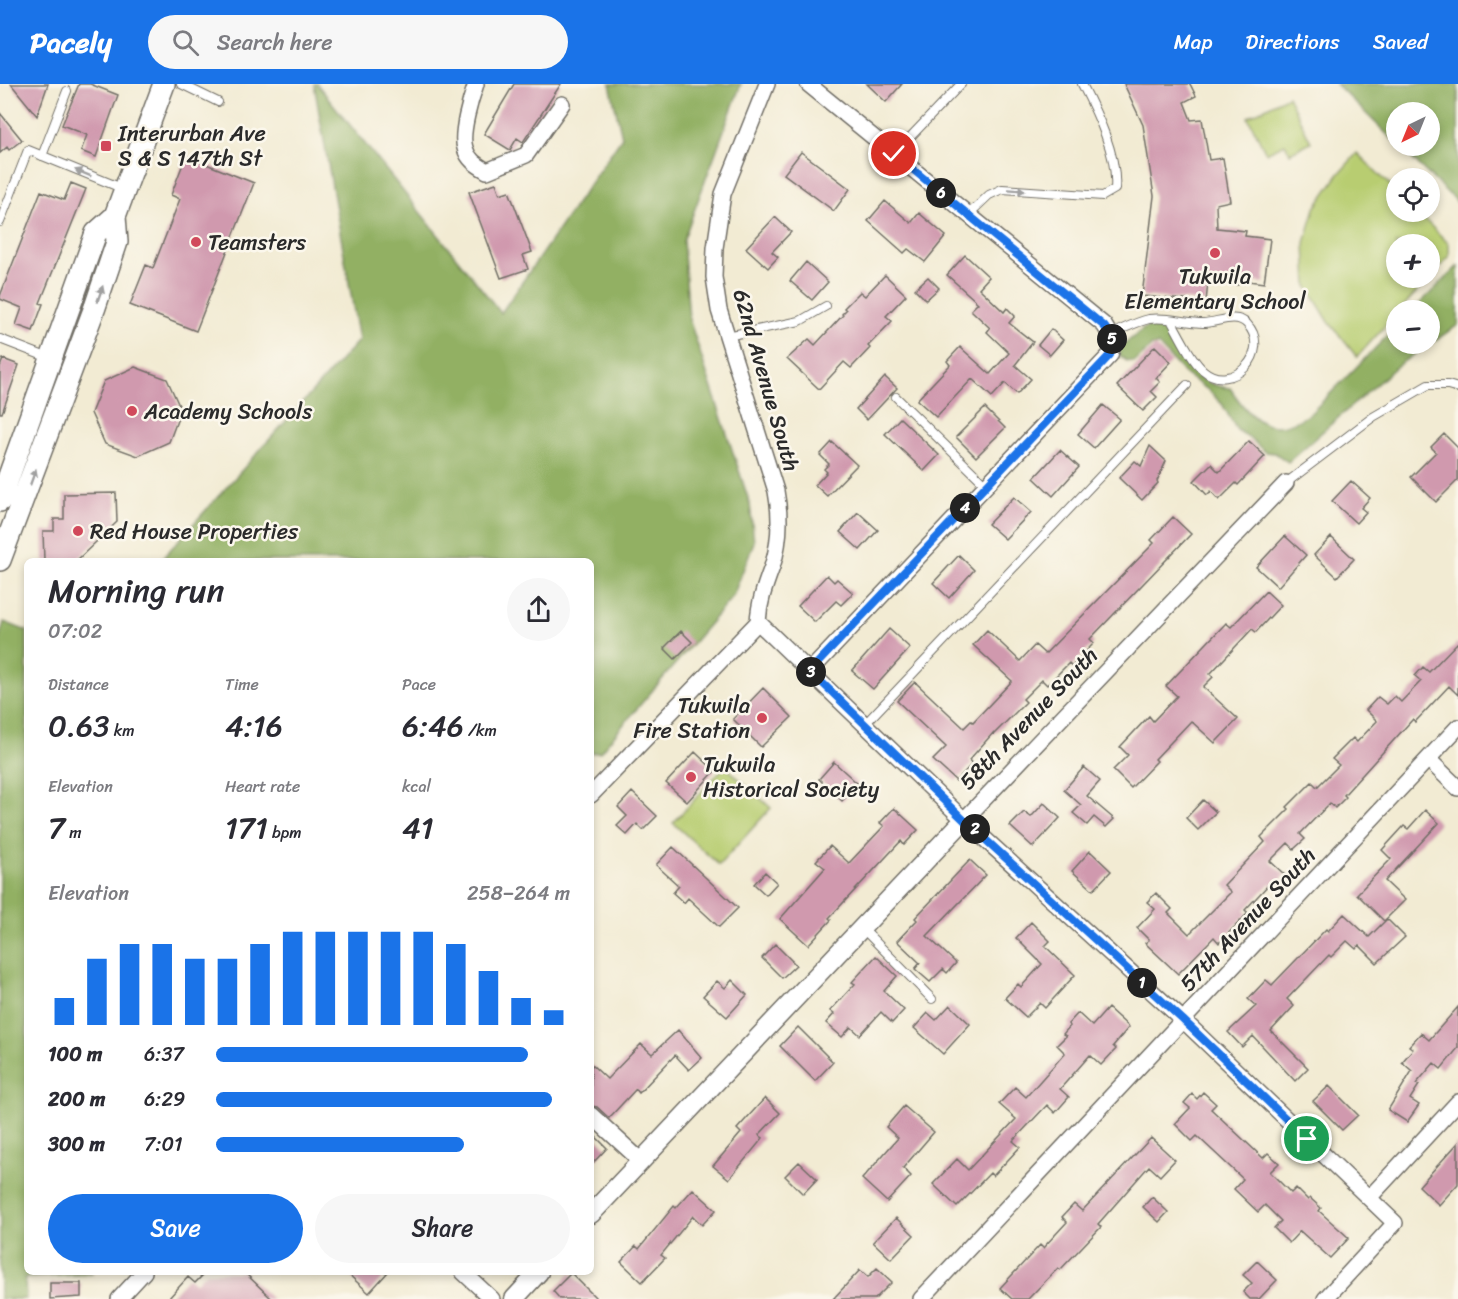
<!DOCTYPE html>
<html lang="en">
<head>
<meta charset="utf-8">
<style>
	body { margin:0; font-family:Sriracha,sans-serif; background:#f7f7f7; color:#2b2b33; height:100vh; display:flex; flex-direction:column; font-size:22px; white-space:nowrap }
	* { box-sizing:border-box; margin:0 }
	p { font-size:20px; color:#7c7c81 }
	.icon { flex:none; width:33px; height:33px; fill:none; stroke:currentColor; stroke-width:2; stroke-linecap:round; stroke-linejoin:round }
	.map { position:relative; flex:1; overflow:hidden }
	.panel { position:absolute; left:24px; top:474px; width:570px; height:717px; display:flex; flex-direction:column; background:#fff; border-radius:9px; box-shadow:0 3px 9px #0003 }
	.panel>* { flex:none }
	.needle { width:39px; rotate:223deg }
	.buttons { position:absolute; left:1386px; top:18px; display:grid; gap:12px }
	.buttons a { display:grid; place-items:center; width:54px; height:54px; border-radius:50%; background:#fff; box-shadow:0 3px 9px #0003; font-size:30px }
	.pin { position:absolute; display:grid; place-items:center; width:51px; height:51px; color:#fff; margin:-26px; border:3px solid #fff; border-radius:50%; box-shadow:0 2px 6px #0007 }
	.km { position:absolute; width:30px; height:30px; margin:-15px; border-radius:50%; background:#222; color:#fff; font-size:16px; line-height:30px; text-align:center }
	.round { display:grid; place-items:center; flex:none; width:63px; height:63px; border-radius:32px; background:#f7f7f7 }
	.summary { display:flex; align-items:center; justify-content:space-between; height:102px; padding:0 24px }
	h1 { font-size:33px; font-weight:600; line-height:45px }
	.metrics { display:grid; grid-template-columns:repeat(3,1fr); gap:9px; height:102px; padding:6px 24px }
	.metrics div { display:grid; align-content:center }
	.metrics b { font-size:30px; font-weight:600 }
	.metrics small { font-size:16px; font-weight:400 }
	.metrics p { font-size:16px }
	.chart { height:168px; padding:12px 24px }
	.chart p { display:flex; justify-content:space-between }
	.chart svg { width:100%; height:108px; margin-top:6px; stroke:#1a73e8; stroke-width:6 }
	.primary-button { display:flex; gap:12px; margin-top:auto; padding:12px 24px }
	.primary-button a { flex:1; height:69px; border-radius:36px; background:#1a73e8; color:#fff; font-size:24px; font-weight:600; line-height:69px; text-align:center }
	.primary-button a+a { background:#f7f7f7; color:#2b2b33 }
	ul { padding:0 24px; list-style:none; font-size:20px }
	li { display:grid; grid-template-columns:96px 72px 1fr; align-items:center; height:45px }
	li i { height:15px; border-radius:8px; background:#1a73e8 }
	header { display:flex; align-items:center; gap:36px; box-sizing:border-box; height:84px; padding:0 30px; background:#1a73e8; color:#fff }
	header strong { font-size:28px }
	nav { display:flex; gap:33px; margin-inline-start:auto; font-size:21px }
	.search { width:420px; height:54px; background:#f7f7f7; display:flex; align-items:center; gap:15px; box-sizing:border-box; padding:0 21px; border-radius:33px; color:#7c7c81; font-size:22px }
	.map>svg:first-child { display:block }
	.green { fill:#b8cd71; stroke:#727c4e; stroke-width:1.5; fill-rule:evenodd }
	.forest { fill:#92b063; stroke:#5e6e47; stroke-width:1.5 }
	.building { fill:#d099ae }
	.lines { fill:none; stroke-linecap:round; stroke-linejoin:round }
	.service-casing { stroke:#716e66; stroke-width:10 }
	.minor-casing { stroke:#716e66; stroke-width:18 }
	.tertiary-casing { stroke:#716e66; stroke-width:21 }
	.secondary-casing { stroke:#716e66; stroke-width:24 }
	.service { stroke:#fff; stroke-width:8 }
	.minor { stroke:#fff; stroke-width:15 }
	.tertiary { stroke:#fff; stroke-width:18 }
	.secondary { stroke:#fff; stroke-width:21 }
	.oneway { fill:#a0a0a0 }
	.route-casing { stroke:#fff; stroke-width:12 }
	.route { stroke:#1a73e8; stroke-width:8 }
	.poi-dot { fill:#d1495b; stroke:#fbf7ec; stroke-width:2 }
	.labels { text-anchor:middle; stroke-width:5; stroke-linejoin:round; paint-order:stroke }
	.poi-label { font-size:22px; fill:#2b2b2b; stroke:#fbf7ec; text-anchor:start }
	.street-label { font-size:22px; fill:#2b2b2b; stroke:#fbf7ec }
</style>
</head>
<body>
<header>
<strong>Pacely</strong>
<div class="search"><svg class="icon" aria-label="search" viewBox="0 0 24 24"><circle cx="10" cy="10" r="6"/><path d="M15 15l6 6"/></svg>Search here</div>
<nav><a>Map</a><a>Directions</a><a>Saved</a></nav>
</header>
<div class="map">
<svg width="1458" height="1215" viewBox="0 0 1458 1215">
	<rect width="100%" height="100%" fill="#fbf7ec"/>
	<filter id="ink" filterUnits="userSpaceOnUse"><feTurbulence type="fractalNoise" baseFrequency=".0167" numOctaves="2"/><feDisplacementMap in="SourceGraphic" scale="12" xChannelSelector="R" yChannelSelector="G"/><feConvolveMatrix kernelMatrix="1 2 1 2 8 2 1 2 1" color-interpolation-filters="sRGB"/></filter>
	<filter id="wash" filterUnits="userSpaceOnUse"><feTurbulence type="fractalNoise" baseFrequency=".008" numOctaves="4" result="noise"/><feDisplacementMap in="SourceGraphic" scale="24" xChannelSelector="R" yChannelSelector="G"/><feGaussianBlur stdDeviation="1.35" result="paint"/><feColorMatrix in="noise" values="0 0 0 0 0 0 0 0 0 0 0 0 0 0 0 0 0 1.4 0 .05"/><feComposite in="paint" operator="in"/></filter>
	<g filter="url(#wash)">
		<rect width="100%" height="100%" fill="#f2ebd3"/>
		<!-- green -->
		<path class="green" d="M1288,12L1311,58L1290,69L1285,60L1266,69L1248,33Z
			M1357,69L1396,107V128H1417L1449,160V173L1400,226H1396V230L1357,273L1329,238L1307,202L1305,159L1315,124L1338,91ZM1430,160V194H1396V160Z
			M725,682L771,724L719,781L673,739Z"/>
		<!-- forest -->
		<path class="forest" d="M314,0H317L501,229L622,53L610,0H741L683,157L689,235L750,420L754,458L733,512L600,668L591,669V477H160L359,256Z
			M1336,0H1458V119L1399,62H1430V28H1396V59Z
			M1458,182V241L1397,282L1288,378L1275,369L1265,368L1250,354L1237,346L1222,320L1208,306L1186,291L1158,261L1152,262L1135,278L1127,277L1120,272C1119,263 1126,259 1132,254C1138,250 1141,245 1148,243C1171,236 1181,274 1192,286C1200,297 1216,303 1230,304C1253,339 1272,356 1312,328L1396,243V260H1430V226H1413Z
			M4,538L27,547V1188H92V1190L25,1194L26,1215H0V552Z"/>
		<g id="blocks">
			<!-- building -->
			<path class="building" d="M11,0H48L37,32Z
				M79,0H90L118,11L96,73L81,67L87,51L62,41Z
				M514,0H561L523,58L517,54L510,66L484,50Z
				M867,0H902L886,18Z
				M1124,0H1190L1196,12L1184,18L1191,36L1202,35L1209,76L1223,74L1230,117L1216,120L1217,144L1246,147L1245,152L1270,155L1264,199L1240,196L1238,201L1208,198L1206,218L1142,212L1154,112L1143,41Z
				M0,29L22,56L9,66L7,63L0,69Z
				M801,68L850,105L834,127L784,90Z
				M186,72L254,99L196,247L130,221L146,181L153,184L180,115L171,111Z
				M71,99L86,105L40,219L43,220L33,247L16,241L22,224L0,215V212L41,107L64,116Z
				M496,99L500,110L509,107L532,168L523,171L528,185L501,194L469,108Z
				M885,117L911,139L919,129L946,152L925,178L908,165L904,169L868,137Z
				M775,133L791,148L772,168L778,173L768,184L746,164Z
				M965,171L989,193L979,204L1004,228L1007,224L1015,232L1009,239L1033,258L1015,281L1031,295L1017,310L1005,299L992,313L972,295L936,333L917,316L950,281L947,277L960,263L990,290L1009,269L987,248L990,244L971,226L978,219L947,191Z
				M806,178L828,198L812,216L790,197Z
				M885,191L906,211L886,232L892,237L868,262L870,264L851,284L844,278L819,305L787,275L809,255L815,261L843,231L842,230L846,226L844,224L860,208L865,212Z
				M928,193L939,204L926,216L915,205Z
				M1051,245L1063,256L1050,271L1038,261Z
				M1155,262L1171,278L1156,294L1160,298L1151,307L1157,313L1143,327L1117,302Z
				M3,275L19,281L2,329H0V283Z
				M135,283L167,295L181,326L169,358L138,372L105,360L91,329L104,297Z
				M885,293L897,304L867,336L856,325Z
				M1103,321L1120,335L1094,364L1078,350Z
				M985,324L1005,344L976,373L956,353Z
				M900,334L939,371L924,387L885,350Z
				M1444,350L1458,364V396L1436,418L1411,393L1436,368L1431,363Z
				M1249,357L1265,372L1238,401L1236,399L1219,416L1211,407L1207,411L1194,397L1211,380L1219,388Z
				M832,358L857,381L827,412L815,401L827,388L824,385L829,380L820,371Z
				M1150,362L1166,377L1157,397L1158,399L1142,416L1119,394L1135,377L1141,382Z
				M1060,366L1079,383L1053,412L1034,394Z
				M1351,397L1370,414L1361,424L1366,428L1356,439L1332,417Z
				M116,409L117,438L76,477H44L43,447H54V435H64V410Z
				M1014,413L1031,428L1005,455L988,440Z
				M858,428L878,446L860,466L840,448Z
				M1173,433L1191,450L1090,555L1094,559L1072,582L1069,579L1047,601L1042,596L1023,615L1026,618L994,650L993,649L969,676L972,680L956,697L933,676L946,663L897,617L915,598L964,644L971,637L973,638L1012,597L973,561L987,546L1020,577L1035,561L1045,570L1154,459L1151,456Z
				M1285,452L1306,471L1278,503L1256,483Z
				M1331,453L1354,475L1337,493L1314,471Z
				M959,471L974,486L949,514L933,499Z
				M827,491L834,498L837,495L853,509L841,521L836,517L815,538L798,522Z
				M1266,507L1281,521L1256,548L1252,545L1210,590L1213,593L1203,603L1238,635L1215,659L1191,637L1155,675L1157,677L1131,704L1113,686L1128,671L1120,663L1149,632L1153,637L1177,612L1166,602L1226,539L1231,543Z
				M889,545L910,564L873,605L852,587Z
				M681,547L692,558L675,575L664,564Z
				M1458,558V611L1449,602L1415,638L1413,635L1344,711L1346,713L1335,724L1330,719L1300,750L1305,755L1294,765L1288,759L1270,777L1285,791L1274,803L1270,799L1245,826L1248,829L1219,859L1214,853L1178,890L1145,859L1149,856L1137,844L1155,825L1147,818L1156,809L1172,825L1168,829L1189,850L1231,808L1224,801L1265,758L1261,753L1289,725L1287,723L1312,698L1317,703L1339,681L1332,675L1353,654L1357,658L1377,637L1366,626L1378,613L1387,620L1395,612L1401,618L1421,597L1415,592L1423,583L1429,588Z
				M763,604L792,633L761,663L733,635Z
				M695,668L715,687L687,718L666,699Z
				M834,678L858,700L842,717L819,695Z
				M1084,683L1100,697L1087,712L1114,735L1106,743L1094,733L1087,741L1073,729L1081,721L1064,706Z
				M632,708L657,732L643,746L637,740L627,751L617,742L627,732L618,723Z
				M1203,716L1216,728L1198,746L1186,734Z
				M1044,719L1060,734L1033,763L1010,742L1024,728L1031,733Z
				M894,724L918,746L904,761L901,757L829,834L831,836L808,861L780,835L825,784L816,777L830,762L849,779L884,742L880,739Z
				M1425,726L1439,739L1385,797L1405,816L1384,837L1357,810L1391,775L1382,766L1404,742L1408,745Z
				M673,763L738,824L719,843L688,814L684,819L673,809L679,802L656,781Z
				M1090,767L1111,787L1093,806L1072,787Z
				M970,776L986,791L927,852L956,879L947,889L943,885L930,898L915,885L920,879L897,857L917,836L915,834Z
				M765,788L777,799L766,811L754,800Z
				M1344,830L1369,853L1387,835L1405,853L1377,879L1359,861L1356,865L1347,857L1331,873L1329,871L1287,915L1294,922L1271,947L1308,984L1295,997L1253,952L1242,963L1228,948L1256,922L1248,915L1266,896L1272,901L1326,845L1328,847Z
				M1031,838L1050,857L1045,862L1075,891L1045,924L1040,919L1026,933L1005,914L1018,900L1021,903L1042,880L1016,854Z
				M775,860L796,881L782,894L762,874Z
				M876,872L897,892L884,907L904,926L892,939L881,928L860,951L851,943L842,953L826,939L834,930L830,927L855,900L852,898Z
				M732,896L747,911L727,933L703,912L717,897L725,904Z
				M950,921L970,940L943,970L914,944L928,929L936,936Z
				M1458,923V964L1441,985L1434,979L1416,1000L1419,1001L1410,1015L1419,1021L1407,1038L1388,1026L1412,987L1402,978L1413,965L1409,962L1421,949L1429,956Z
				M1108,924L1129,943L1113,962L1116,965L1101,981L1090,971L1060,1005L1069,1013L1055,1029L1047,1021L1013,1057L1020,1063L993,1092L990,1089L957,1123L933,1100L957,1075L968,1086L1016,1035L999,1020L1015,1003L1026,1013L1065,969L1057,961L1066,952L1063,950L1070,942L1068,940L1078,929L1092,942Z
				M798,943L833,978L815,997L780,962Z
				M678,946L702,974L689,986L675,971L639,1009L636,1005L609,1034L597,1023L591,1022V980L607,995L641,960L652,970Z
				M1329,1002L1358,1031L1342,1046L1313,1017Z
				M1203,1008L1216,1020L1211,1025L1263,1074L1268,1069L1279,1079L1270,1088L1291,1109L1296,1104L1308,1116L1310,1114L1321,1124L1319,1127L1349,1154L1330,1174L1300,1147L1289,1159L1274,1144L1281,1137L1265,1121L1258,1128L1234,1105L1243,1095L1197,1052L1192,1057L1175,1040L1190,1024L1184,1019L1192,1010L1197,1015Z
				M765,1014L780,1029L759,1051L763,1054L729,1095L713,1082L741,1049L737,1045Z
				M904,1022L934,1048L903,1084L911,1092L887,1118L862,1095L898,1054L886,1043Z
				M591,1044L595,1048L593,1050L607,1064L591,1081Z
				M1151,1054L1175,1076L1160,1092L1149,1082L1098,1140L1101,1143L1060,1186L1058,1184L1028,1215H1012L1000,1204L1040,1161L1043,1164L1067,1138L1062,1133L1074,1120L1082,1127Z
				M1458,1059V1100L1439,1121L1419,1102Z
				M799,1078L817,1095L803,1110L785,1092Z
				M693,1105L716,1126L702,1141L693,1132L661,1171L665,1174L642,1198L621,1178L636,1162L639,1165L674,1122L676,1124Z
				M1152,1113L1168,1128L1159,1138L1143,1123Z
				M896,1134L914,1151L891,1175L873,1158Z
				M1257,1177L1277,1196L1259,1215H1250L1243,1208L1252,1199L1243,1191Z
				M877,1184L892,1198L875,1215H833L860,1186L868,1193Z
				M206,1188H244L272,1215H168L188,1193L195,1199Z
				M346,1188H388L369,1209Z
				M571,1189L597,1215H560L553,1207Z
				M50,1199H81V1213L50,1215Z"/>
		</g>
	</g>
	<g filter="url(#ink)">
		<use href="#blocks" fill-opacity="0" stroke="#716e66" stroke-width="1.5"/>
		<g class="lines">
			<defs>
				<path id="service" d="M181,0L218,18
					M894,70L961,0
					M42,72L67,7
					M968,131L989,111L1002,105L1103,112L1115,105C1118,72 1097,29 1082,0
					M0,138L28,66L124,105
					M1111,250C1123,245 1136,238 1149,235C1166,232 1186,239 1203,239C1217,239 1236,228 1247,240C1273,268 1232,311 1203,286C1191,276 1179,250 1171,236
					M727,252L800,237L826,222
					M0,255L49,274
					M896,313L986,401
					M1286,399L1373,333L1428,301H1448L1458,304
					M865,640L1187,301
					M863,845L932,915"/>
				<path id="minor" d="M476,0C471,14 460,50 465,64C468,76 477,81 487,87L526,71L562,20
					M808,0L1104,241C1111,252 1115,259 1110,271L810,587
					M758,538L964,736L1183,936L1395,1139L1325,1215
					M758,538C759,518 765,502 772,483C780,458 781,433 776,407L719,226L714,193L715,164L723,110L767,0
					M1428,675L1458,704
					M591,711L758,538
					M964,736L1286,399
					M591,1031L640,1076
					M1369,1114L1458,1018
					M463,1188L492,1215
					M119,1215L144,1188
					M921,1215L1458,643"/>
				<path id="tertiary" d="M591,1130L964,736
					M514,1215L539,1188"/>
				<path id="secondary" d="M0,417L96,149L115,132
					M0,476L95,223L117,158L115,132L164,0"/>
			</defs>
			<!-- service casing -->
			<use href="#service" class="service-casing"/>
			<!-- minor casing -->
			<use href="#minor" class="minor-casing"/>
			<!-- tertiary casing -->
			<use href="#tertiary" class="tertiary-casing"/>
			<!-- secondary casing -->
			<use href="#secondary" class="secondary-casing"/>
			<!-- service -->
			<use href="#service" class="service"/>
			<!-- minor -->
			<use href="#minor" class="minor"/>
			<!-- tertiary -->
			<use href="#tertiary" class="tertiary"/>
			<!-- secondary -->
			<use href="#secondary" class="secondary"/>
		</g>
		<!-- one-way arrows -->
		<defs><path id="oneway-solid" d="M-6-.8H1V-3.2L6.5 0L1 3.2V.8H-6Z" transform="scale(1.5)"/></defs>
		<g class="oneway">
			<use href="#oneway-solid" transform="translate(83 89) rotate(-158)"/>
			<use href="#oneway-solid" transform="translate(1017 106) rotate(4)"/>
			<use href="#oneway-solid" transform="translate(100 210) rotate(-71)"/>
			<use href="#oneway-solid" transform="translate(33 393) rotate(-70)"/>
		</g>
	</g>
	<g class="lines" filter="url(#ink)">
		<defs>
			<path id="route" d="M894,70L1104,242C1112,252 1115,260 1110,271L810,587L964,736L1183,936L1307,1055"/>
		</defs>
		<!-- route casing -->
		<use href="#route" class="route-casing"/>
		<!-- route -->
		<use href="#route" class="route"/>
	</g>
	<!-- markers -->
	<g class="poi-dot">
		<rect x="100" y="56" width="12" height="12" rx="3"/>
		<circle cx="196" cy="158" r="6"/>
		<circle cx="1215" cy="169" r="6"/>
		<circle cx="132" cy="327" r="6"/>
		<circle cx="78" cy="447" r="6"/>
		<circle cx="762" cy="634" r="6"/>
		<circle cx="691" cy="693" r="6"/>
	</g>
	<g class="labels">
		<!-- poi labels -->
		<g class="poi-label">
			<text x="118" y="57">Interurban Ave<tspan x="118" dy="25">S &amp; S 147th St</tspan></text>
			<text x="208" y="166">Teamsters</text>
			<text x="1215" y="200" text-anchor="middle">Tukwila<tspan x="1215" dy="25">Elementary School</tspan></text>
			<text x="144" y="335">Academy Schools</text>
			<text x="90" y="455">Red House Properties</text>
			<text x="750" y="629" text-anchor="end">Tukwila<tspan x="750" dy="25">Fire Station</tspan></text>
			<text x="703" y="688">Tukwila<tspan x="703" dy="25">Historical Society</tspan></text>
		</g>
		<!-- street labels -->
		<g class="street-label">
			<text transform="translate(767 296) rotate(74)" y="8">62nd Avenue South</text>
			<text transform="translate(1028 634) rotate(-46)" y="8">58th Avenue South</text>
			<text transform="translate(1247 835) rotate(-47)" y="8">57th Avenue South</text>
		</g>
	</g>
</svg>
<div class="buttons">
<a><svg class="needle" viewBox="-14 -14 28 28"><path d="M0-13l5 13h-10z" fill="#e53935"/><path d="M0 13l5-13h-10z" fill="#7c7c81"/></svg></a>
<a><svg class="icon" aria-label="locate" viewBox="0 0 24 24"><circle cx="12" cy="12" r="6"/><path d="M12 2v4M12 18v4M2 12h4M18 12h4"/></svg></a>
<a>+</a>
<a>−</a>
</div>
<div class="pin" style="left:1307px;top:1055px;background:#1e9e55"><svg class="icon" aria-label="arrive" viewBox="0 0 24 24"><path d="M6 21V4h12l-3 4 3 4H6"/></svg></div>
<div class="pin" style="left:894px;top:70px;background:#d93025"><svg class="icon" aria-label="check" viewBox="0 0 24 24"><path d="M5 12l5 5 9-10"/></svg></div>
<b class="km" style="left:1142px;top:899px">1</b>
<b class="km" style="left:975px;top:745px">2</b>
<b class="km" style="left:811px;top:588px">3</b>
<b class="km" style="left:965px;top:424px">4</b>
<b class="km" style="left:1112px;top:255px">5</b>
<b class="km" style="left:941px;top:109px">6</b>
<section class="panel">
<div class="summary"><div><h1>Morning run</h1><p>07:02</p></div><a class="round"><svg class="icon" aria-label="share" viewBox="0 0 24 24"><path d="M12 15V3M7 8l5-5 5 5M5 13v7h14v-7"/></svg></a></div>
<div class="metrics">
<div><p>Distance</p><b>0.63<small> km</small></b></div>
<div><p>Time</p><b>4:16</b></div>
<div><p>Pace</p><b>6:46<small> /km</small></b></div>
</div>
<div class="metrics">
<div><p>Elevation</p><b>7<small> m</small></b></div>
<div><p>Heart rate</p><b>171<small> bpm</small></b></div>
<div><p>kcal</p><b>41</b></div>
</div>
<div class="chart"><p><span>Elevation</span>258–264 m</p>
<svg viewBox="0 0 160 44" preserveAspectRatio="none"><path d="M5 44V33M15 44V17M25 44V11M35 44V11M45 44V17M55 44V17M65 44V11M75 44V6M85 44V6M95 44V6M105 44V6M115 44V6M125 44V11M135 44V22M145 44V33M155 44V38"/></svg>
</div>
<ul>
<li><b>100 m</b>6:37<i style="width:88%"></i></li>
<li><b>200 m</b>6:29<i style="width:95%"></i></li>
<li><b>300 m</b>7:01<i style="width:70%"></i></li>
</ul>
<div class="primary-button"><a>Save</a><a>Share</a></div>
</section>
</div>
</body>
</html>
